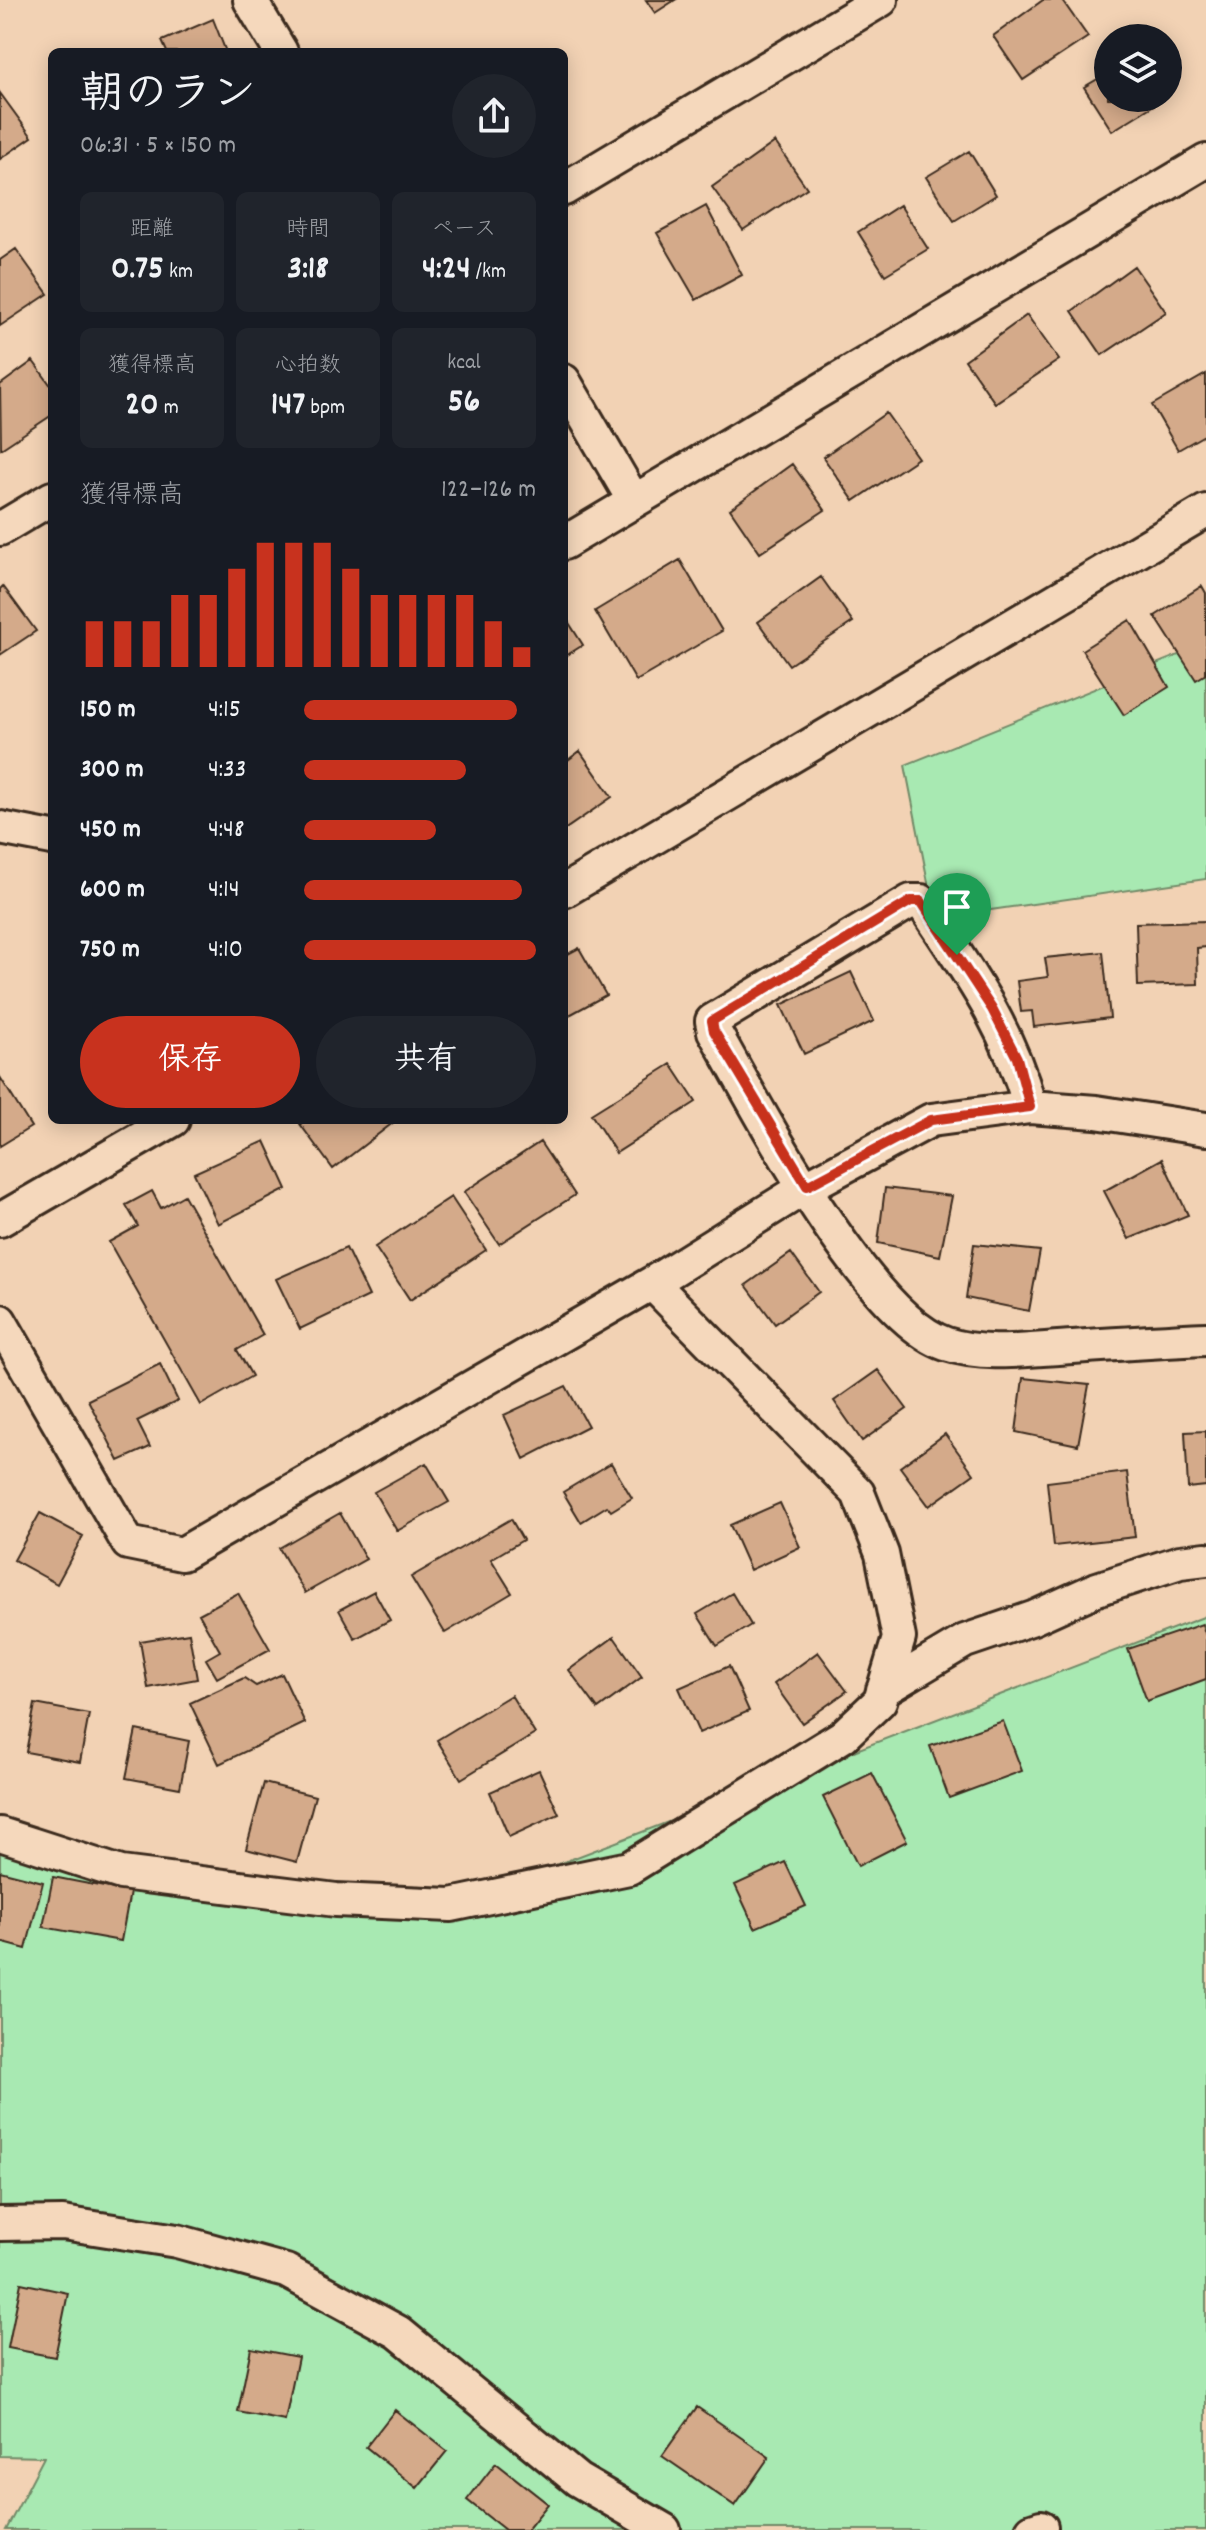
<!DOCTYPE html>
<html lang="ja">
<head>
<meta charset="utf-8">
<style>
	body { margin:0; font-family:Dekko,"Klee One",sans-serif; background:#20242c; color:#f1f3f6; height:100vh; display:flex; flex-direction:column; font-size:30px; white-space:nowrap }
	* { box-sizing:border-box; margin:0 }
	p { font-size:26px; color:#9ea1a6 }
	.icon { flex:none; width:44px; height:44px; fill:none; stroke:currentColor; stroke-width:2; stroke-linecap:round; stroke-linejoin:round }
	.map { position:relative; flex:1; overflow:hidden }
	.details { position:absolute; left:48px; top:48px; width:520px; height:1076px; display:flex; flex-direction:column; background:#171b24; border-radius:12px; box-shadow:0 4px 20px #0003 }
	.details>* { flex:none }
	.buttons { position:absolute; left:1094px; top:24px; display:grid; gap:16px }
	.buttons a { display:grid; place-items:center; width:88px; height:88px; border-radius:50%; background:#171b24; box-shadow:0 4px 20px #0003; font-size:40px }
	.pin { position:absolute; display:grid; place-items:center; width:68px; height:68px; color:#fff; margin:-82px -34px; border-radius:50% 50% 50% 0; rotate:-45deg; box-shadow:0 0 8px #0007 }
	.pin .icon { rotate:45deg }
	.round { display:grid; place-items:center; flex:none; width:84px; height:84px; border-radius:42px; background:#20242c }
	.overview { display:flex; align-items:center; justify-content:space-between; height:136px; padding:0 32px }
	h1 { font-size:44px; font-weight:800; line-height:60px }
	.stats { display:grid; grid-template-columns:repeat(3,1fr); gap:12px; height:136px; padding:8px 32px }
	.stats div { display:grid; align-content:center; border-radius:12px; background:#20242c; text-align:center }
	.stats b { font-size:34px; font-weight:800 }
	.stats small { font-size:22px; font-weight:400 }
	.stats p { font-size:22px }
	.chart { height:224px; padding:16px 32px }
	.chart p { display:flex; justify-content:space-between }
	.chart svg { width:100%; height:144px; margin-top:8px; stroke:#c8321e; stroke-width:6 }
	.button { display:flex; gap:16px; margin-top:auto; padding:16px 32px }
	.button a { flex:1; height:92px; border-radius:48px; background:#c8321e; color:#fff; font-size:32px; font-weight:800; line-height:92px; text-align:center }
	.button a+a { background:#20242c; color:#f1f3f6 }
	ul { padding:0 32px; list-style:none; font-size:26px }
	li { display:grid; grid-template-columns:128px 96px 1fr; align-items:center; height:60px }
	li i { height:20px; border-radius:10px; background:#c8321e }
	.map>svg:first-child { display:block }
	.green { fill:#a8e9b2; stroke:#728a68; stroke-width:2 }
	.building { fill:#d4aa8a; stroke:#3b2a1e; stroke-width:2 }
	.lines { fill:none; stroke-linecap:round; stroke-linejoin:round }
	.minor-casing { stroke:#3b2a1e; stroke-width:38 }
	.minor { stroke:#f5d8bc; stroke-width:32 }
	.route-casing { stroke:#fff; stroke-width:16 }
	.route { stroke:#c8321e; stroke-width:10 }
</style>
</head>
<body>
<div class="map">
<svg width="1206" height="2530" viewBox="0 0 1206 2530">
	<rect width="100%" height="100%" fill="#f2d2b4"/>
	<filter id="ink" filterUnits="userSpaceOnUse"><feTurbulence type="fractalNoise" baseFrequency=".0125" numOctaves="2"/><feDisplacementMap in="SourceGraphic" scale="16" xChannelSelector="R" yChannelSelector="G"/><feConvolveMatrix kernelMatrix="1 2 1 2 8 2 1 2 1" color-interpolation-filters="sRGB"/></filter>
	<g filter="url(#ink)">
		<!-- green -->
		<path class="green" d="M1206,644V879L935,918L905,765Z
			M1206,1616V2530H6L44,2457L0,2456V1831L49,1858L423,1916Z"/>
		<!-- building -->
		<path class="building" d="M646,0H675L655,13Z
			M1043,0H1062L1088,37L1023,80L993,36Z
			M213,19L226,52H167L162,41Z
			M1108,73V98H1150L1154,105L1112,131L1084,87Z
			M0,93L32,137L0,159Z
			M775,142L807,188L743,230L712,187Z
			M969,151L996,195L954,221L926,177Z
			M900,205L928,249L885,275L858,232Z
			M706,206L742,275L696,300L657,233Z
			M16,249L48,294L0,326V260Z
			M1134,266L1166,312L1102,355L1072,311Z
			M1027,315L1059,360L995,403L965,360Z
			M33,361L52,387V415L1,449L0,385Z
			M1206,374V434L1178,450L1152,405Z
			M886,413L918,458L854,501L823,457Z
			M792,464L825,510L760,553L730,509Z
			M680,560L722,631L636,681L595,611Z
			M821,577L853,622L789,665L758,622Z
			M3,586L36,631L0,655V589Z
			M1202,586L1206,593V674L1196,680L1155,616Z
			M564,615L583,645L564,657Z
			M1130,620L1169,687L1124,715L1082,650Z
			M580,751L612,797L564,830V763Z
			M1206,921V947L1197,948L1198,984L1138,986L1136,923Z
			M579,948L606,995L564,1018V956Z
			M1103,952L1110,1018L1034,1027L1032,1011L1021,1012L1017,981L1048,977L1045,958Z
			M851,972L874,1021L804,1054L781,1005Z
			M671,1064L696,1102L616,1153L591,1114Z
			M0,1077L31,1127L0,1146Z
			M305,1120H393L394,1122L333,1169L300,1124Z
			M265,1141L287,1189L218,1224L194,1173Z
			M540,1142L575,1195L499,1244L464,1192Z
			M1162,1159L1188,1215L1129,1239L1104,1191Z
			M885,1188L952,1196L940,1256L878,1243Z
			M152,1191L161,1208L184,1195L263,1335L237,1350L252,1376L201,1405L109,1242L138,1226L126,1205Z
			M451,1197L486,1250L410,1300L375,1247Z
			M974,1244L1040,1251L1029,1311L966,1298Z
			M346,1248L369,1296L300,1329L276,1279Z
			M791,1253L819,1292L775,1324L746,1285Z
			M160,1364L178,1401L137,1421L150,1447L119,1461L88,1400Z
			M878,1370L907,1409L862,1441L834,1401Z
			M1023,1378L1089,1385L1078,1445L1016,1432Z
			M566,1386L588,1426L524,1459L504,1415Z
			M1206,1431V1486L1188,1488L1185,1432Z
			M945,1434L974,1474L929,1506L900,1467Z
			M426,1463L449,1502L397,1531L374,1492Z
			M611,1463L632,1498L611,1511L607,1506L581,1522L563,1492Z
			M1127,1472L1135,1537L1054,1546L1047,1482Z
			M780,1503L800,1547L750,1570L730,1525Z
			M40,1513L83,1536L57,1584L14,1560Z
			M340,1513L366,1559L305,1593L279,1548Z
			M511,1519L523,1540L491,1559L512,1593L445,1633L411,1577Z
			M374,1591L390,1620L355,1639L339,1610Z
			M238,1593L270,1649L217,1678L206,1659L220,1651L199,1614Z
			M732,1593L751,1625L717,1646L697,1614Z
			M1202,1624L1206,1636V1679L1147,1701L1128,1649Z
			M189,1633L197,1679L148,1688L140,1641Z
			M614,1637L642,1677L598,1709L569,1670Z
			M818,1652L847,1691L802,1723L774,1684Z
			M729,1666L749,1711L699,1733L679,1688Z
			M282,1674L305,1723L219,1764L190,1703L244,1678L256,1686Z
			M511,1695L535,1734L461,1779L437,1740Z
			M35,1704L89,1714L80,1762L26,1752Z
			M1003,1721L1022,1771L949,1798L930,1746Z
			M136,1730L189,1741L180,1788L126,1778Z
			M539,1770L559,1814L509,1837L490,1792Z
			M872,1773L907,1841L858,1866L823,1797Z
			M264,1783L315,1796L297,1862L246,1849Z
			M785,1862L806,1906L755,1928L735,1885Z
			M0,1871L43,1882L26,1949L0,1942Z
			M53,1877L130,1892L121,1941L43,1927Z
			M21,2283L68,2293L55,2357L8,2348Z
			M251,2348L298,2357L285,2421L238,2412Z
			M697,2407L769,2457L735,2506L662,2456Z
			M395,2410L447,2451L417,2488L366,2447Z
			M496,2463L548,2504L527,2530H505L467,2500Z"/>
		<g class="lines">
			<defs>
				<path id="minor" d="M250,0L281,52
					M564,189L881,0
					M564,381L634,501
					M0,529L52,498
					M564,543L1206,161
					M0,828L52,838
					M564,891L1206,511
					M1030,1107C1007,1024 968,972 921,901H911L712,1021L714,1031C757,1107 866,1317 946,1344C986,1357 1032,1349 1073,1347C1117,1344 1162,1341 1206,1339
					M0,1220L173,1120
					M0,1321L128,1543L182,1554L652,1283
					M883,1690L965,1641L1033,1618L1097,1589L1180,1562L1206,1559
					M0,1834L121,1873L336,1900L451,1905L629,1868L843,1736L880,1701L899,1638L882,1554L858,1493L652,1283L801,1190L931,1120L1030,1107L1096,1112L1206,1129
					M0,2224L63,2223L177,2241L286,2271L398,2332L578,2480L664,2530
					M1032,2530L1041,2527"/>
			</defs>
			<!-- minor casing -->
			<use href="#minor" class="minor-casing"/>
			<!-- minor -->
			<use href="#minor" class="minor"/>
		</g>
	</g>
	<g class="lines" filter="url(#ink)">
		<defs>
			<path id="route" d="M911,901H921L992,1009L1017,1058L1030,1107L931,1120L807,1186L714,1031L712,1021Z"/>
		</defs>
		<!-- route casing -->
		<use href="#route" class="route-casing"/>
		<!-- route -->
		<use href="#route" class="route"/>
	</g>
</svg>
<div class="buttons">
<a><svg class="icon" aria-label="layers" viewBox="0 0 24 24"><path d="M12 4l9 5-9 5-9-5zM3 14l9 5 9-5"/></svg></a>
</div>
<div class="pin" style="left:957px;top:955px;background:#1e9e55"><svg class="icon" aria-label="arrive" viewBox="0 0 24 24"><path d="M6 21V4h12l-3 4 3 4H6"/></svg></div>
<section class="details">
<div class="overview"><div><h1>朝のラン</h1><p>06:31 · 5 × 150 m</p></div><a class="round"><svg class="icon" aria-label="share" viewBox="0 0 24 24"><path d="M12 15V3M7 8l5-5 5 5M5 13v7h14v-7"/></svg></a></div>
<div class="stats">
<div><p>距離</p><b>0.75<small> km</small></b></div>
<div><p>時間</p><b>3:18</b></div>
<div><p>ペース</p><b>4:24<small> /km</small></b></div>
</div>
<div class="stats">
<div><p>獲得標高</p><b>20<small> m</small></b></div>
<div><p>心拍数</p><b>147<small> bpm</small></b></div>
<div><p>kcal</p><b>56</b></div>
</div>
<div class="chart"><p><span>獲得標高</span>122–126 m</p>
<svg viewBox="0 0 160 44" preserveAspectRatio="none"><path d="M5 44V30M15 44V30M25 44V30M35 44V22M45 44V22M55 44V14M65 44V6M75 44V6M85 44V6M95 44V14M105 44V22M115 44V22M125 44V22M135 44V22M145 44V30M155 44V38"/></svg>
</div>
<ul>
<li><b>150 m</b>4:15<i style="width:92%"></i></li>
<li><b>300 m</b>4:33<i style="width:70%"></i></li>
<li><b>450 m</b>4:48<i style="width:57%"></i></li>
<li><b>600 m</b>4:14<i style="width:94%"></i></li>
<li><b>750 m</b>4:10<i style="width:100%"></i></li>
</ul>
<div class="button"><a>保存</a><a>共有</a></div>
</section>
</div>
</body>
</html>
